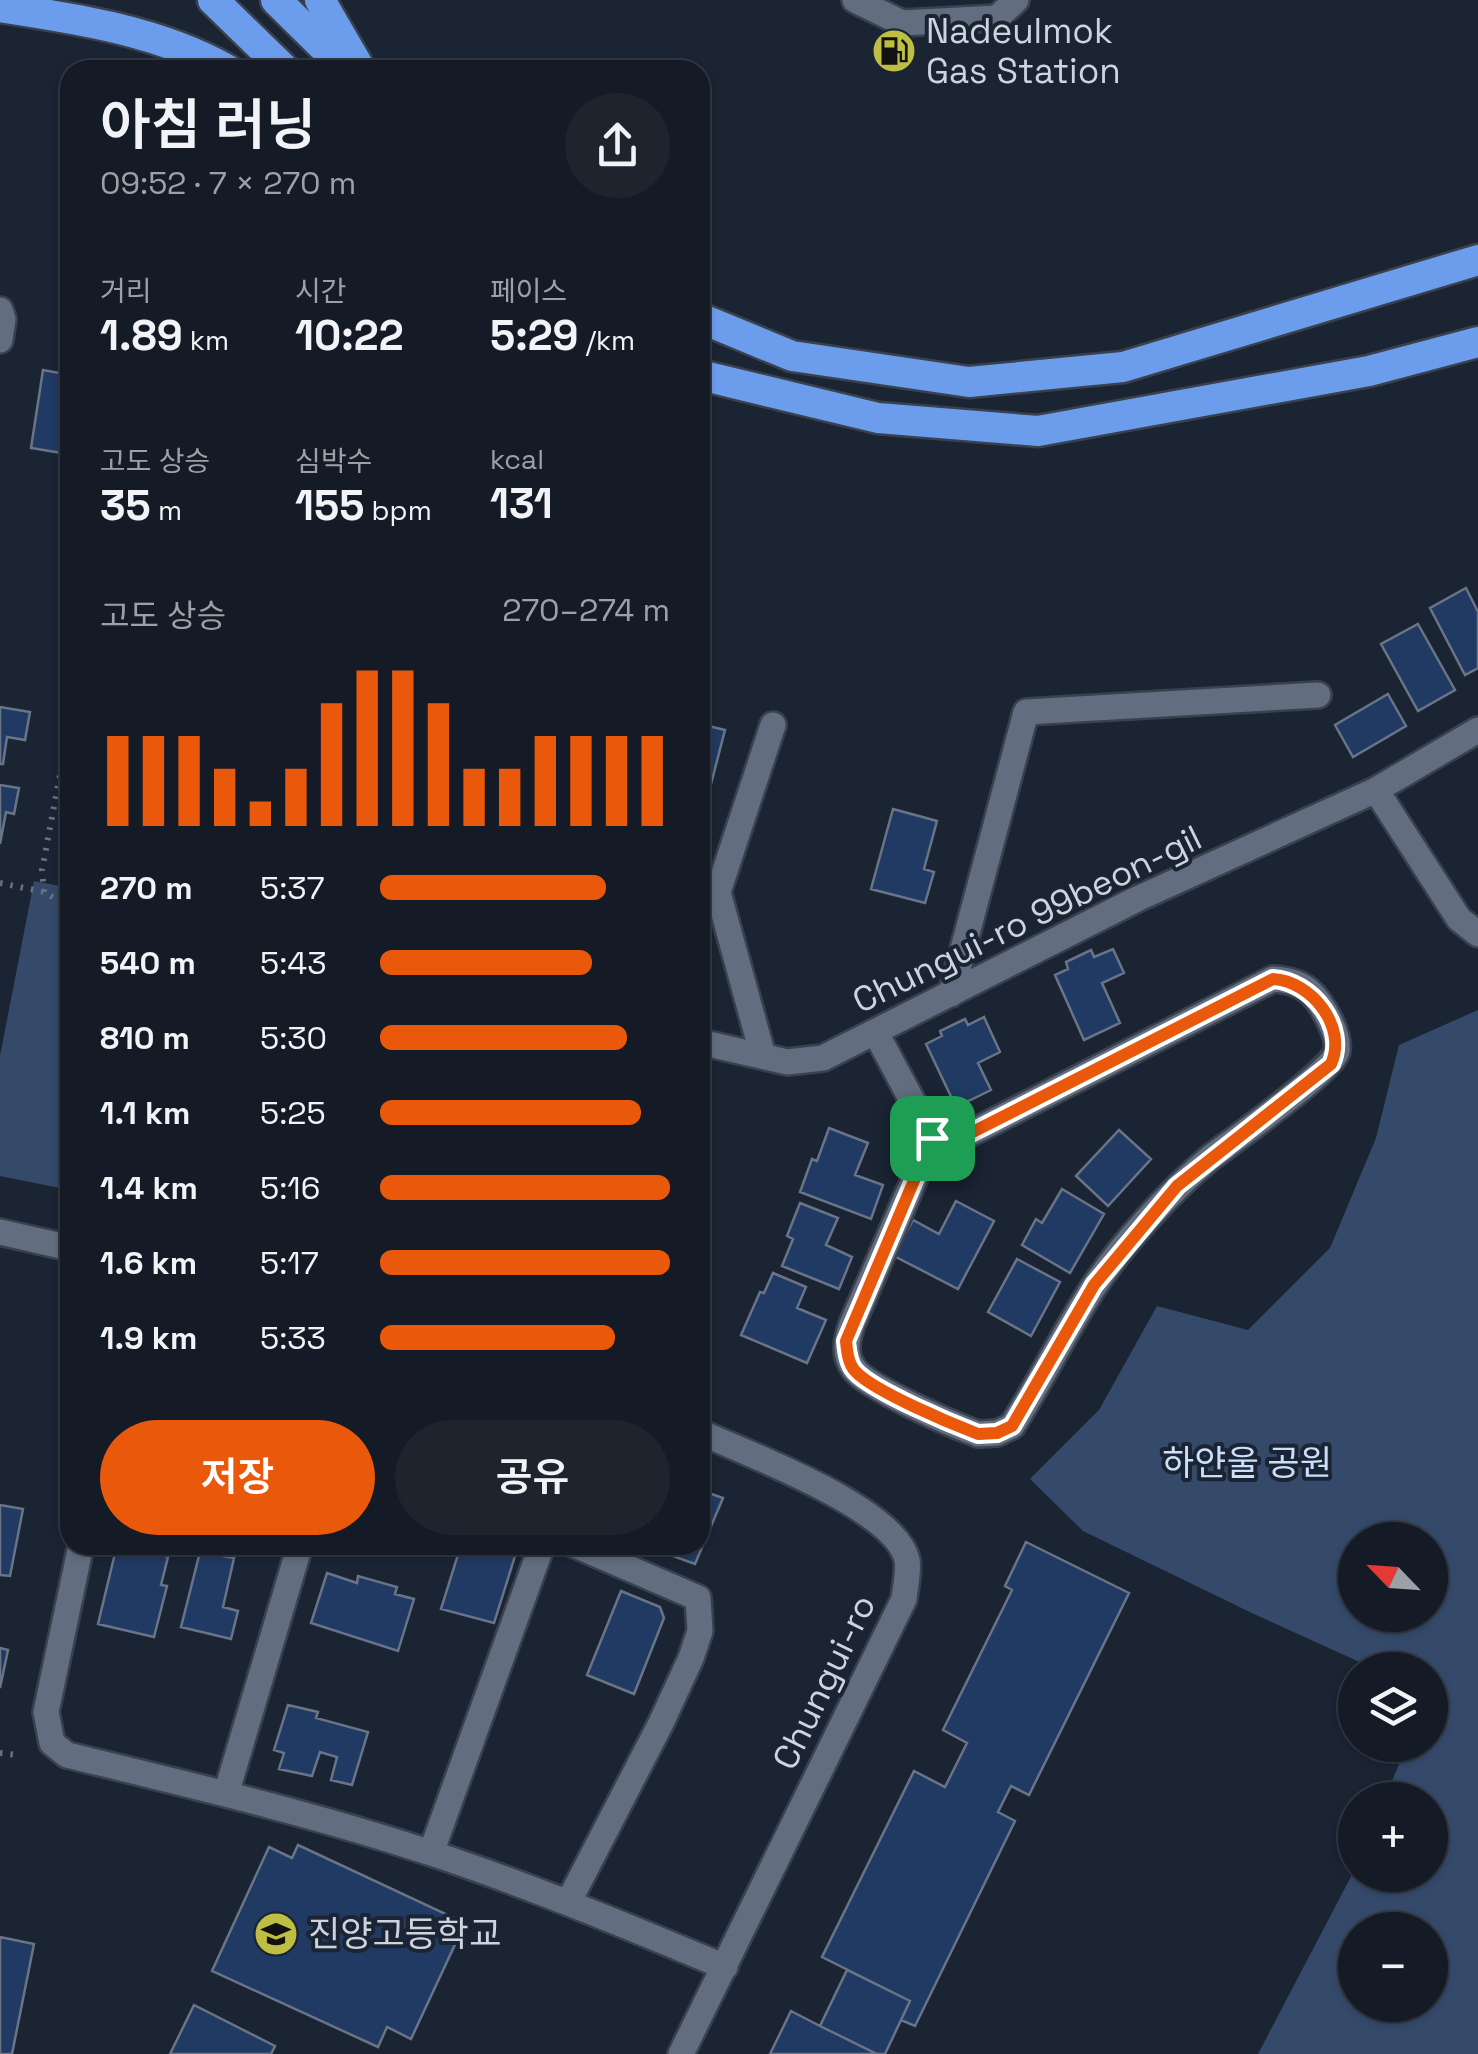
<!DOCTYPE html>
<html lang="ko">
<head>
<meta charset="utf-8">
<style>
	body { margin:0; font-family:"Space Grotesk","Noto Sans KR",sans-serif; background:#1d242e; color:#f1f3f6; height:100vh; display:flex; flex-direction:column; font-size:38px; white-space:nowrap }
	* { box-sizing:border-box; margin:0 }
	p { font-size:32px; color:#9da1a7 }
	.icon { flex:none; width:55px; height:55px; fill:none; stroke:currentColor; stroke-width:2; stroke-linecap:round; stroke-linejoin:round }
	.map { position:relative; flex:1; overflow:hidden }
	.panel { position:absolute; left:60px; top:60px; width:650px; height:1495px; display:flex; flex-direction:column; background:#141b26; border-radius:30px; box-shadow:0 2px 8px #0004,0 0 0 2px #333943 }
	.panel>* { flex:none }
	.needle { width:65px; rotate:295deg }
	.buttons { position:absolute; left:1338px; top:1522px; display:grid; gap:20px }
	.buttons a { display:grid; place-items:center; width:110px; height:110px; border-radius:50%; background:#141b26; box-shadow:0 2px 8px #0004,0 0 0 2px #333943; font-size:50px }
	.pin { position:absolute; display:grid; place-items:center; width:85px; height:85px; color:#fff; margin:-42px; border-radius:20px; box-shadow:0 5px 15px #0006 }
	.round { display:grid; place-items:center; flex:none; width:105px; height:105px; border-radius:52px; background:#1d242e }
	.summary { display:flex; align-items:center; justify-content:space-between; height:170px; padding:0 40px }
	h1 { font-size:55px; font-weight:600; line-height:75px }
	.metrics { display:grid; grid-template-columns:repeat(3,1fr); gap:15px; height:170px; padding:10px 40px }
	.metrics div { display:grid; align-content:center }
	.metrics b { font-size:42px; font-weight:600 }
	.metrics small { font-size:28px; font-weight:400 }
	.metrics p { font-size:28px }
	.chart { height:280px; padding:20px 40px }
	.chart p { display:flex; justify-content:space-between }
	.chart svg { width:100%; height:180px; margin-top:10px; stroke:#ea580c; stroke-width:6 }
	.button { display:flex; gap:20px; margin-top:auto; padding:20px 40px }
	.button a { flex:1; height:115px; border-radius:60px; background:#ea580c; color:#fff; font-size:40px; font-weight:600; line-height:115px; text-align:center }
	.button a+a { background:#1d242e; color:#f1f3f6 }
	ul { padding:0 40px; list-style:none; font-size:32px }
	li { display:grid; grid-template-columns:160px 120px 1fr; align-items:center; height:75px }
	li i { height:25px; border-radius:12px; background:#ea580c }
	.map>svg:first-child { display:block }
	.green { fill:#354a6b; fill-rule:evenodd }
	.building { fill:#203a63; stroke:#697487; stroke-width:2.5 }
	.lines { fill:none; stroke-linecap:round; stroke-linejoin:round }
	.street-casing { stroke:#39414d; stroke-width:30 }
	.highway-casing { stroke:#39414d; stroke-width:35 }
	.path { stroke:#6a727f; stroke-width:6; stroke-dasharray:2.5 8; stroke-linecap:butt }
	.street { stroke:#626d80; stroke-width:25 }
	.highway { stroke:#6c9ded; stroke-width:30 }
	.route-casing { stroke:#fff; stroke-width:20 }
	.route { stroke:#ea580c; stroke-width:12 }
	.labels { text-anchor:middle; stroke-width:8; stroke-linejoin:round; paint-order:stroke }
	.poi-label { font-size:35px; fill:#cdd4de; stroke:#1a2433; text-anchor:start }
	.street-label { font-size:35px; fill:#cdd4de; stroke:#1a2433 }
	.park-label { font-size:35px; fill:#ccdefb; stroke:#1a2433 }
</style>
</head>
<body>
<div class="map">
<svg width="1478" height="2054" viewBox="0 0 1478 2054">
	<rect width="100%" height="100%" fill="#1a2433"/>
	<!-- green -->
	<path class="green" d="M34,881L70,888V1190L0,1176V1056Z
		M1478,1010V2054H1258L1355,1869V1875H1430V1800H1384L1407,1745H1430V1670H1377L1256,1615L1083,1531L1030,1479L1099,1410L1157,1306L1248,1330L1330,1248L1376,1138L1399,1045ZM1355,1540H1430V1615H1355ZM1355,1930H1430V2005H1355Z"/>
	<!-- building -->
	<path class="building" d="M43,370L70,375V433L66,432L62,453L31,448Z
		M1466,588L1478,612V668L1465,675L1430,608Z
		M1418,624L1455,690L1418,711L1381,644Z
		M1388,694L1406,726L1353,757L1335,725Z
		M0,707L30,712L25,740L7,737L3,764H0Z
		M700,724L725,730L710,788L700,785Z
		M0,785L19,788L14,814L6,812L0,844Z
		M893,809L937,821L924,869L934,872L925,903L871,889Z
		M70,824V874L60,871Z
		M1113,949L1124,973L1102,983L1120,1023L1084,1040L1055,975L1068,969L1066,962L1091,950L1094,957Z
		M984,1017L1000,1052L978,1063L991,1090L956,1107L926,1044L942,1036L940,1031L965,1019L968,1025Z
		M829,1128L868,1143L855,1175L883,1185L871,1219L800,1192L812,1159L817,1161Z
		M1119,1130L1151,1159L1108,1206L1076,1176Z
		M1062,1189L1104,1214L1070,1273L1022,1245L1036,1219L1042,1223Z
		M956,1201L994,1221L958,1289L894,1256L913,1220L939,1234Z
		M800,1203L838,1218L826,1245L852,1257L839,1289L782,1266L793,1239L787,1236Z
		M1017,1259L1060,1282L1031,1336L988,1312Z
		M773,1273L806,1287L797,1308L826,1320L807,1363L741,1335L760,1292L764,1293Z
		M700,1490L723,1498L695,1564L642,1545H700Z
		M0,1505L23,1509L10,1576L0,1575Z
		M1026,1542L1129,1593L1029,1795L1011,1786L998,1812L1015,1821L915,2026L901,2020L910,2001L822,1957L914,1771L945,1787L967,1743L943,1730L1012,1590L1005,1586Z
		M117,1545H129L168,1557L161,1585L167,1586L154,1637L98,1624Z
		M461,1545H512L515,1556L494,1623L441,1609Z
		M200,1552L234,1558L223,1607L238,1611L231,1639L181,1627Z
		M327,1573L357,1583L358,1576L397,1587L395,1594L414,1599L398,1651L311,1623Z
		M621,1591L660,1607L664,1618L634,1694L587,1675Z
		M0,1648L8,1650L0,1688Z
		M288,1705L318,1712L316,1718L368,1732L352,1785L331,1780L337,1757L320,1752L312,1776L279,1769L284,1753L274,1750Z
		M298,1845L465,1923L411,2039L387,2027L378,2047L212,1971L269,1847L292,1858Z
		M0,1937L34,1944L12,2054H0Z
		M847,1970L910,2001L885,2054H877L820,2026Z
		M194,2005L275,2046L271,2054H170Z
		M791,2011L820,2026L877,2054H770Z"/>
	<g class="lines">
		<defs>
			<path id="street" d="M855,0L902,23L997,18L1016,0
				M0,310L3,319L0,340
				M1376,790L1459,919L1478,934
				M951,994L1026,712L1318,695
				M876,1033L932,1138L852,1324C847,1339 843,1354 854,1369C868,1388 953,1425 978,1434L997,1433L1012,1426C1041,1381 1064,1333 1093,1288C1122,1244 1169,1192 1210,1158C1231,1142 1334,1069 1337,1051C1340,1034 1321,1001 1309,991C1298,982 1287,980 1273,979L961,1138H932
				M700,1042L787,1062L823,1058L1137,899L1376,790L1478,730
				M763,1056L718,892L773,725
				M0,1232L70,1248
				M81,1545L46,1712L52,1743L67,1755C190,1785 314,1814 434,1854C533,1887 629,1927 725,1967
				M226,1794L300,1545
				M431,1853L542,1545
				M568,1903L661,1723L691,1658L700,1631L698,1598L575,1545
				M681,2054L904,1599C905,1588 909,1572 907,1560C896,1508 747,1454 700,1432"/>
			<path id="highway" d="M213,0L285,70
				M276,0L347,70
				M320,0L359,67
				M0,7C78,19 159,31 228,70
				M700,318L792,356L969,382L1123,367L1478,260
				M700,375L878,418L1038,431L1369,371L1478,342"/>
		</defs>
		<!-- street casing -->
		<use href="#street" class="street-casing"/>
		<!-- highway casing -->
		<use href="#highway" class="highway-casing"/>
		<!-- path -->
		<path class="path" d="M0,883L44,892L70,908
			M44,892L42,870L70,722
			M0,1753L18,1755"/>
		<!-- street -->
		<use href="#street" class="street"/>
		<!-- highway -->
		<use href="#highway" class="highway"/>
	</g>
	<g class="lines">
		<defs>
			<path id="route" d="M1273,979C1311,981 1348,1027 1331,1064L1177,1186L1094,1285L1012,1426L997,1433L978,1434C952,1424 873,1391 855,1371C848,1363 847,1351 846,1341L932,1138H961Z"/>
		</defs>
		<!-- route casing -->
		<use href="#route" class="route-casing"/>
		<!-- route -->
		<use href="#route" class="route"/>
	</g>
	<!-- icons -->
	<defs>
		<symbol id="fuel-disc" viewBox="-11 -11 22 22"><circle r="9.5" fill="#bebf42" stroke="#1a2433"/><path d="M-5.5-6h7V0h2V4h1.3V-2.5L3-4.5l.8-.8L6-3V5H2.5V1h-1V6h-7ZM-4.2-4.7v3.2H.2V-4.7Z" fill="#111"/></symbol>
		<symbol id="school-disc" viewBox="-11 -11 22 22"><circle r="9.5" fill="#bebf42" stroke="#1a2433"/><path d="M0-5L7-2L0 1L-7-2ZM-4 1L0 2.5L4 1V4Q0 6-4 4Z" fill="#111"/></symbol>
	</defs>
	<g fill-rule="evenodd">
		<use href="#fuel-disc" x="869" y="26" width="50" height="50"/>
		<use href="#school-disc" x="251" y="1909" width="50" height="50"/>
	</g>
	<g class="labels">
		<!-- poi labels -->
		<g class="poi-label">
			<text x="926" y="43">Nadeulmok<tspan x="926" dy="40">Gas Station</tspan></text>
			<text x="308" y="1946">진양고등학교</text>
		</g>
		<!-- street labels -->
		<g class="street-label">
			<text transform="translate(1027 919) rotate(-26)" y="12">Chungui-ro 99beon-gil</text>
			<text transform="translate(824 1682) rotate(-64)" y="12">Chungui-ro</text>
		</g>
		<!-- park labels -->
		<g class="park-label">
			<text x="1247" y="1475">하얀울 공원</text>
		</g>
	</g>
</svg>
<div class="buttons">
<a><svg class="needle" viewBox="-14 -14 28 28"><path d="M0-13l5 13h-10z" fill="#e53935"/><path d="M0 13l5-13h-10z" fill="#9da1a7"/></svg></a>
<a><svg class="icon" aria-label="layers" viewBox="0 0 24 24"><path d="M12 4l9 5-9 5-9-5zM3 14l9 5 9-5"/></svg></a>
<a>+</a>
<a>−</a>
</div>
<div class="pin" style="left:932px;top:1138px;background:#1e9e55"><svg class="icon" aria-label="arrive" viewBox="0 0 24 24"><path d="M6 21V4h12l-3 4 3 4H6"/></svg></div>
<section class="panel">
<div class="summary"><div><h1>아침 러닝</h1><p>09:52 · 7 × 270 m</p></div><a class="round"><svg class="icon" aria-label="share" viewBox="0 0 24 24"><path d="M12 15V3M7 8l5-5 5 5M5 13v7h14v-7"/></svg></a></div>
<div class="metrics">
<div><p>거리</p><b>1.89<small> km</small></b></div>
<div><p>시간</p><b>10:22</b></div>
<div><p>페이스</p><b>5:29<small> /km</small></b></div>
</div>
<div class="metrics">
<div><p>고도 상승</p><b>35<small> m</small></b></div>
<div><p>심박수</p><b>155<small> bpm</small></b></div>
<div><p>kcal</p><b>131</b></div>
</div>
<div class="chart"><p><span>고도 상승</span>270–274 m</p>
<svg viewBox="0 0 160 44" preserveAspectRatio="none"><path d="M5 44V22M15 44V22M25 44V22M35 44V30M45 44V38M55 44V30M65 44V14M75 44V6M85 44V6M95 44V14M105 44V30M115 44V30M125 44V22M135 44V22M145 44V22M155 44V22"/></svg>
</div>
<ul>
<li><b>270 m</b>5:37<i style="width:78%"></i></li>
<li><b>540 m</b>5:43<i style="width:73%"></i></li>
<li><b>810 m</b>5:30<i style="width:85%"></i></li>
<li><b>1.1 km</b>5:25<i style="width:90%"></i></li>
<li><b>1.4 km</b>5:16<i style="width:100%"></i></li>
<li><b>1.6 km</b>5:17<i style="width:100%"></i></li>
<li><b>1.9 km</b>5:33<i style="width:81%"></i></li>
</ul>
<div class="button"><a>저장</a><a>공유</a></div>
</section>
</div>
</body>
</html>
